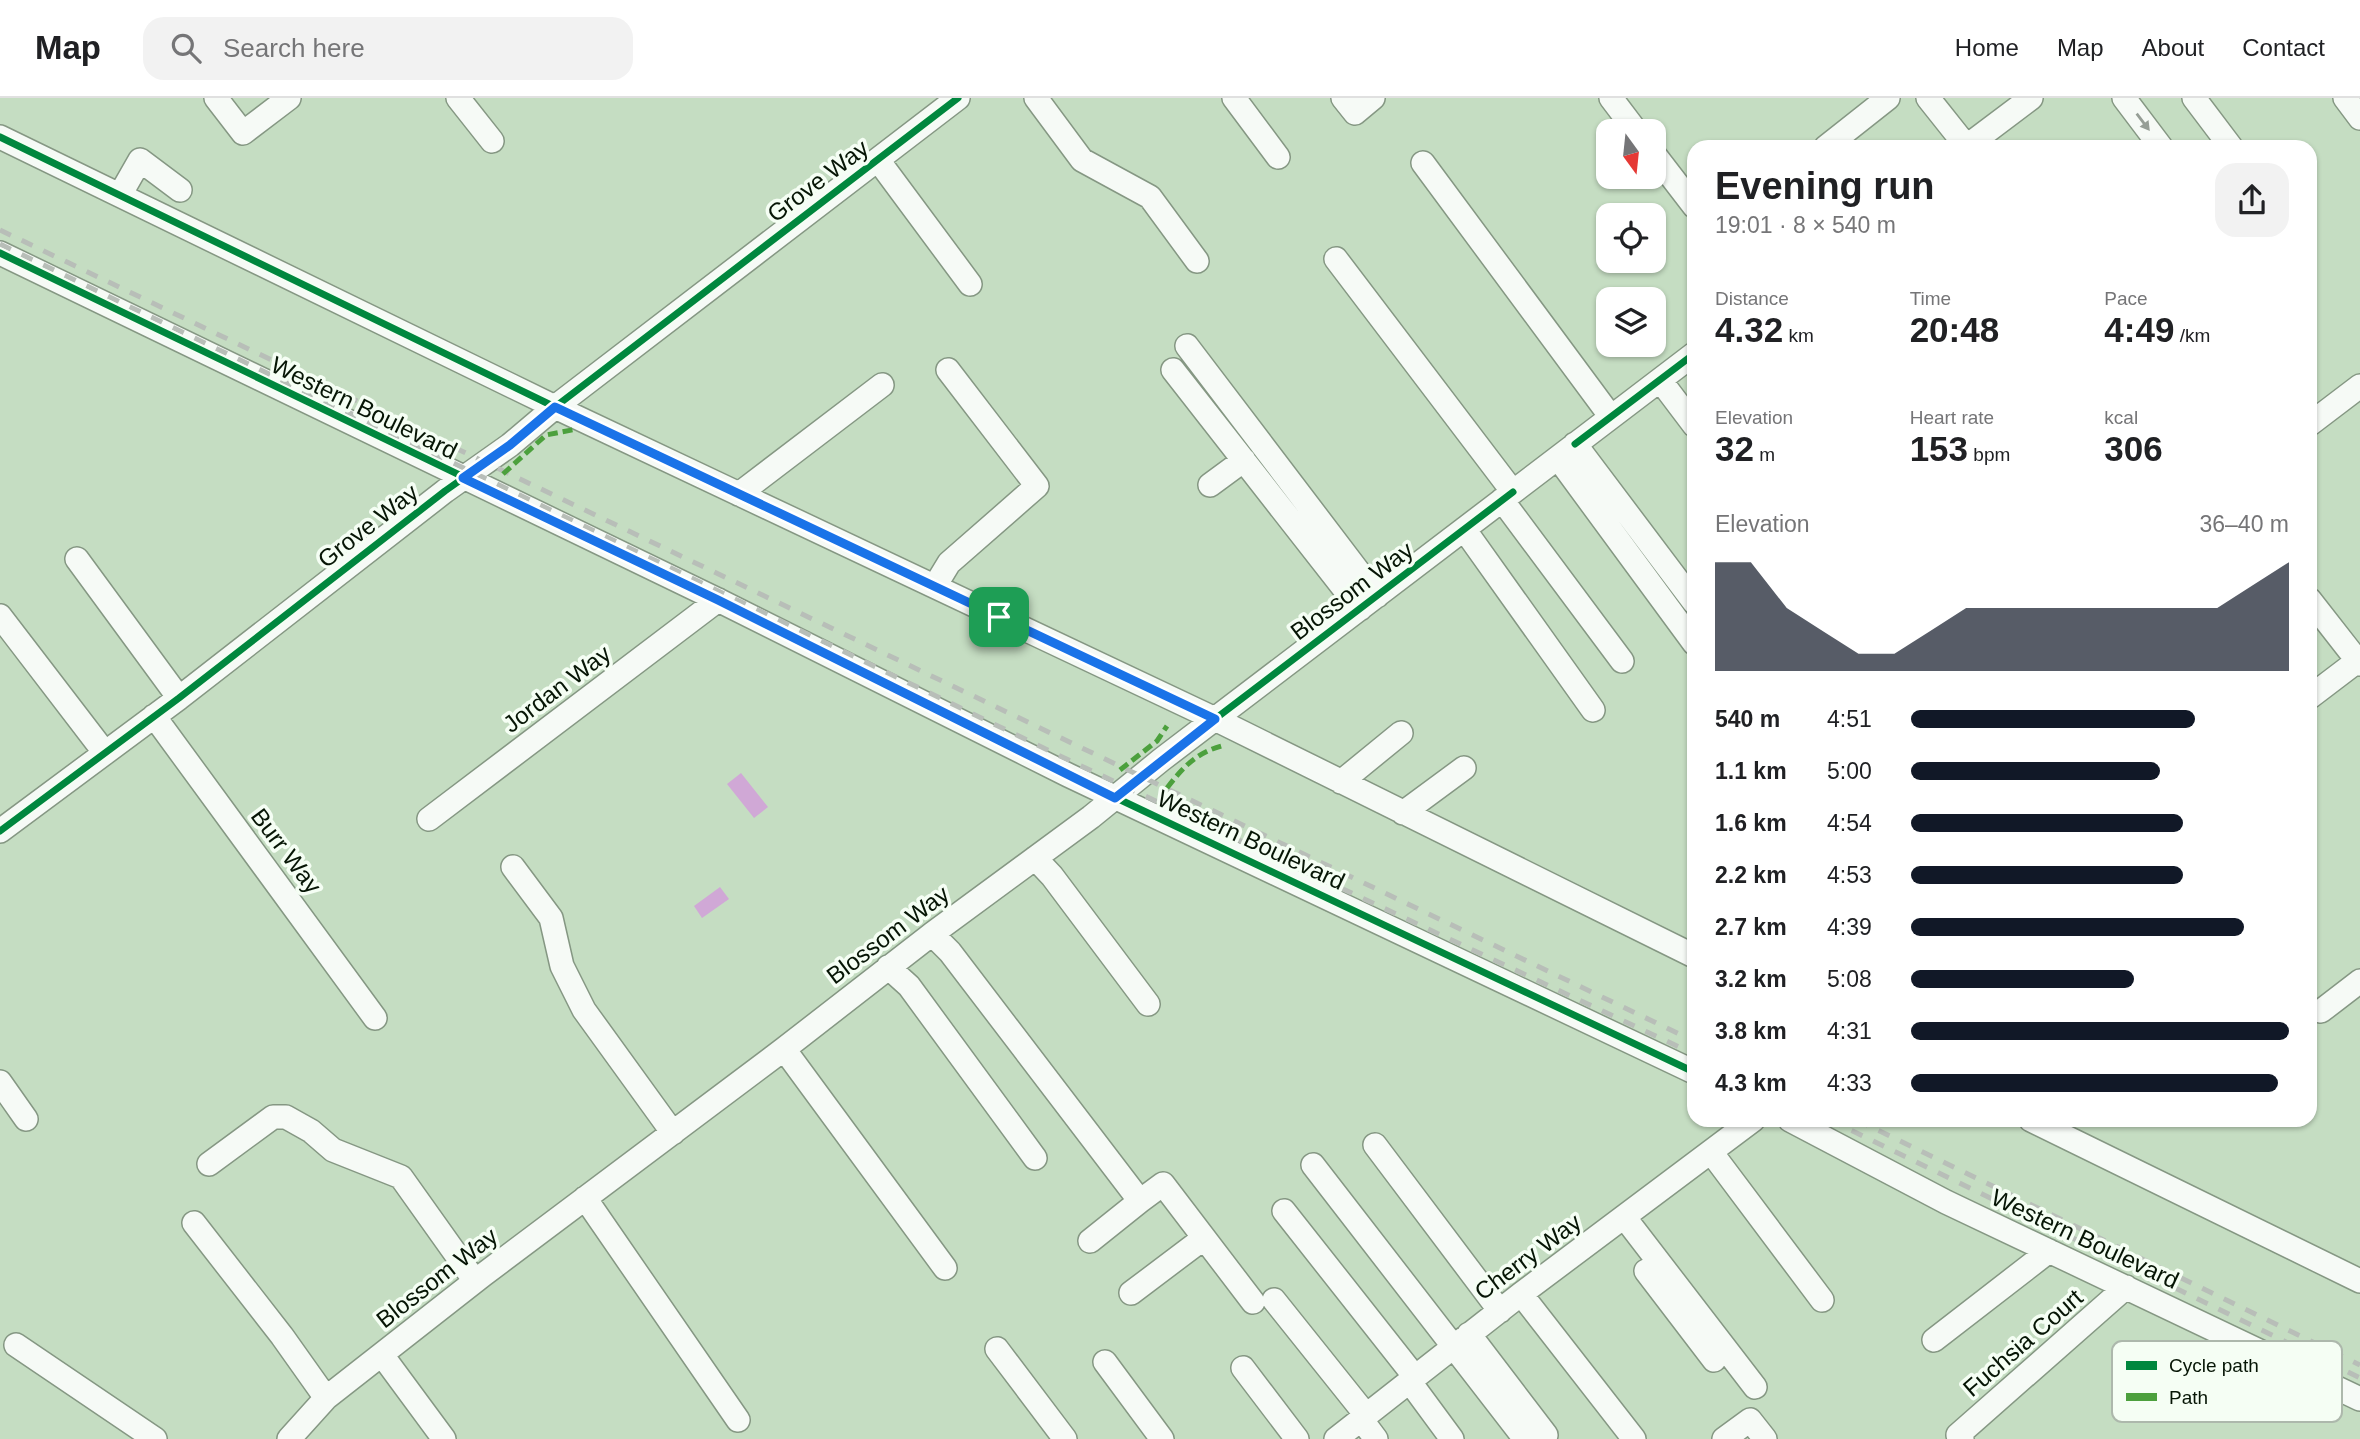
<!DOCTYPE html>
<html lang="en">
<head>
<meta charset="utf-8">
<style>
	body { margin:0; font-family:Arial,sans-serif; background:#f2f2f2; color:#202124; height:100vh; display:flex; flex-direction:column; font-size:26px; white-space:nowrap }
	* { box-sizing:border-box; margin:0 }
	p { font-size:23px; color:#757577 }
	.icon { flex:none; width:38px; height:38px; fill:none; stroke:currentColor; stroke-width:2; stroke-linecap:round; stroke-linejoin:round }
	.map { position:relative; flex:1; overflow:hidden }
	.details { position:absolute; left:1687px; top:42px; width:630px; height:987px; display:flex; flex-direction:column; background:#fff; border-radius:21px; box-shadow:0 2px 5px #0004 }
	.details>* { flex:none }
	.needle { width:46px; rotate:165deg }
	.buttons { position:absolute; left:1596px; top:21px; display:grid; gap:14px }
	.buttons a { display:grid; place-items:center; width:70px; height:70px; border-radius:14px; background:#fff; box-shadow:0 2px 5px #0004; font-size:35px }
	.pin { position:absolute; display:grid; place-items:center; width:60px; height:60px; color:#fff; margin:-30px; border-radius:14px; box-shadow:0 4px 10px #0006 }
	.round { display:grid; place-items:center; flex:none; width:74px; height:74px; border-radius:21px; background:#f2f2f2 }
	.overview { display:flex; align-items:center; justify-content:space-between; height:119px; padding:0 28px }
	h1 { font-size:38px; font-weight:800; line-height:52px }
	.stats { display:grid; grid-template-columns:repeat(3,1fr); gap:10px; height:119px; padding:7px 28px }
	.stats div { display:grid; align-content:center }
	.stats b { font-size:35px; font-weight:800 }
	.stats small { font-size:19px; font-weight:400 }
	.stats p { font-size:19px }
	.chart { height:196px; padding:14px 28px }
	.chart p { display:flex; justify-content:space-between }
	.chart svg { width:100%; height:126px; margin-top:7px; fill:#111827; opacity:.7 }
	ul { padding:0 28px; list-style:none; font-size:23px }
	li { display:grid; grid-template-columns:112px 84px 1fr; align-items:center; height:52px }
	li i { height:18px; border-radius:9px; background:#111827 }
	header { display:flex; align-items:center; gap:42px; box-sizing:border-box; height:98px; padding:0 35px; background:#fff; border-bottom:2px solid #e0e0e0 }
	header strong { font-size:33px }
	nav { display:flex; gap:38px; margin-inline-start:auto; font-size:24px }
	.search { width:490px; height:63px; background:#f2f2f2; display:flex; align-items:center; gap:18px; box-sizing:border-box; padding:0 24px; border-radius:21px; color:#757577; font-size:26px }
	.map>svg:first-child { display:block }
	.water { fill:#d0a8d6 }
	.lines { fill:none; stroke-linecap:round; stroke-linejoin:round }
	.minor-casing { stroke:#859783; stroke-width:26 }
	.minor { stroke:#f6faf6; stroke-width:23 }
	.rail { stroke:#b8beb8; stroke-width:5; stroke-dasharray:12 12; stroke-linecap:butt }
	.quiet { stroke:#4ca03d; stroke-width:5; stroke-dasharray:10 5; stroke-linecap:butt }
	.cycleway-casing { stroke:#f5fef4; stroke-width:11 }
	.cycleway { stroke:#00873e; stroke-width:7 }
	.oneway { fill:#969e96 }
	.route-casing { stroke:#fff; stroke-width:14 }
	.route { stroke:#1a73e8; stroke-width:9 }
	.labels { text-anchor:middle; stroke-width:7; stroke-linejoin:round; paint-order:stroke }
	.street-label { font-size:24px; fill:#061505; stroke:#f5fef4 }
	.key { fill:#f5fef4; stroke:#adb8ac; stroke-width:2 }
	.key-label { font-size:19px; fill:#061505 }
</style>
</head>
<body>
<header>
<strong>Map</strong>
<div class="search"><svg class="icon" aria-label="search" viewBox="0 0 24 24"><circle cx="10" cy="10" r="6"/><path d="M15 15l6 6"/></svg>Search here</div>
<nav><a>Home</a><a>Map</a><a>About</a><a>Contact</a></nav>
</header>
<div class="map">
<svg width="2360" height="1341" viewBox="0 0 2360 1341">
	<rect width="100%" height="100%" fill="#c5ddc2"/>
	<!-- water -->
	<path class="water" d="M741,675L768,709L754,720L727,686Z
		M720,789L729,801L702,820L694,808Z"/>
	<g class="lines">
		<defs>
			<path id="minor" d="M216,0L243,35L289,0
				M458,0L492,43
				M1036,0L1082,62L1150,99L1197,163
				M1234,0L1278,59
				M1343,0L1355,15L1373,0
				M1611,0L1636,33
				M1928,0L1967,49
				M2124,0L2161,49
				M2194,0L2231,49
				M2345,0L2360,20
				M0,39L555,309L1215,621L1694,858
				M1826,49L1888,0
				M1966,49L2031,0
				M1654,56L1694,108
				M878,62L970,186
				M1423,65L1611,319
				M120,97L140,62L180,92
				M0,155L718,502L1068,677L1694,974
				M1336,161L1513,394
				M1187,248L1377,498
				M1173,272L1360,511
				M1660,282L1694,327
				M2310,326L2360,288
				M1575,346L1694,504
				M1558,360L1694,545
				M1210,387L1244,362
				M739,396L882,287
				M1502,402L1622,563
				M1464,431L1593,612
				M77,461L179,600
				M935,488L949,465L1037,388L948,272
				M2310,502L2360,566
				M0,518L105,655
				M2310,599L2360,561
				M154,618L375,920
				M1341,684L1401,635
				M1403,715L1464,670
				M429,721L718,502
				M0,733L179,600L445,393L510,347L555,309L958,0
				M1035,760L1052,778L1148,906
				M513,769L551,820L562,868L584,912L673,1035
				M932,836L950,854L1140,1103L1090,1143
				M888,869L909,888L1035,1060
				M2321,913L2360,883
				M784,951L945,1170
				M0,984L26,1021
				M1790,1022L1946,1104L2360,1301
				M2031,1022L2360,1183
				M1375,1047L1500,1213
				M1711,1054L1822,1202
				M209,1066L273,1019H286L311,1033L333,1052L401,1079L475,1183
				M1313,1067L1525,1341
				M585,1100L738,1322
				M1140,1103L1163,1086L1253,1204
				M1284,1113L1415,1279
				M1625,1120L1755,1289
				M194,1125L282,1238L326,1300
				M1646,1173L1714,1262
				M1131,1195L1204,1140
				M1521,1196L1634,1341
				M1274,1202L1366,1317
				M1469,1236L1546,1337
				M1934,1242L2049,1153
				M16,1247L155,1341
				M997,1251L1065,1341
				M382,1257L444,1341
				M1105,1264L1162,1341
				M1243,1270L1297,1341
				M1410,1284L1452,1341
				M1361,1321L1376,1341
				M289,1341L326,1300L483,1177L784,951L932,836L1091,719L1161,662L1694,256
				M1336,1341L1521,1196L1753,1022
				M1724,1341L1750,1322L1765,1341
				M1962,1341L1958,1337L2126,1189"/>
		</defs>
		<!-- minor casing -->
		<use href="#minor" class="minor-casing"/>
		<!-- minor -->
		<use href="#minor" class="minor"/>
		<!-- rail -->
		<path class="rail" d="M0,132L1694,943
			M0,146L1058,657L1694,956
			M1830,1022L2360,1280
			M1857,1022L2360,1267"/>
		<!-- quiet -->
		<path class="quiet" d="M503,376L546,337L577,331
			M1120,672L1157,643L1167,628
			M1167,690C1184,668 1197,654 1225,647"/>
		<defs>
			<path id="cycleway" d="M0,39L555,309
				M0,155L718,502L1068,677L1694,974
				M1575,346L1694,256
				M1215,621L1513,394
				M0,733L179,600L445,393L510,347L555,309L958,0"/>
		</defs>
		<!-- cycleway casing -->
		<use href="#cycleway" class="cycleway-casing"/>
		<!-- cycleway -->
		<use href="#cycleway" class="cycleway"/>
	</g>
	<!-- one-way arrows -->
	<defs><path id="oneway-solid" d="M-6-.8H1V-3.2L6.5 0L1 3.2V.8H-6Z" transform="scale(1.75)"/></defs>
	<use class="oneway" href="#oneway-solid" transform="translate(2143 24) rotate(53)"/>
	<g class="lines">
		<defs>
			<path id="route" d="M555,309L1215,621L1115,700L718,502L463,380L510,347Z"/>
		</defs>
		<!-- route casing -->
		<use href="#route" class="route-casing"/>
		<!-- route -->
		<use href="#route" class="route"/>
	</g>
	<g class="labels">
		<!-- street labels -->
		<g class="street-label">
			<text transform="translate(818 83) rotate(-37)" y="8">Grove Way</text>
			<text transform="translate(364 310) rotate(26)" y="8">Western Boulevard</text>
			<text transform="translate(368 428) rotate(-38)" y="8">Grove Way</text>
			<text transform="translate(1352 493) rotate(-37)" y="8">Blossom Way</text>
			<text transform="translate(557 591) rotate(-37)" y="8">Jordan Way</text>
			<text transform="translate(1251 742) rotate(25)" y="8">Western Boulevard</text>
			<text transform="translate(286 753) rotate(53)" y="8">Burr Way</text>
			<text transform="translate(888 837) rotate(-37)" y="8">Blossom Way</text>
			<text transform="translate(2085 1141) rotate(25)" y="8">Western Boulevard</text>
			<text transform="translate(1528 1159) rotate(-37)" y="8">Cherry Way</text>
			<text transform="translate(437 1180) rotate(-38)" y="8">Blossom Way</text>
			<text transform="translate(2023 1245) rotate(-41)" y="8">Fuchsia Court</text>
		</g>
	</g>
	<!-- legend -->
	<rect x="2112" y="1243" width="230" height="81" rx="10" class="key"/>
	<rect x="2126" y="1263" width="31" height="9" fill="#00873e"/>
	<rect x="2126" y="1295" width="31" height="8" fill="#4ca03d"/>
	<g class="key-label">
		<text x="2169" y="1274">Cycle path</text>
		<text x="2169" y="1306">Path</text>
	</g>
</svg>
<div class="buttons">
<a><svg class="needle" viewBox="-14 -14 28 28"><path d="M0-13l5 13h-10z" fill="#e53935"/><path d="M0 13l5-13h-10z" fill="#757577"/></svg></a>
<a><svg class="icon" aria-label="locate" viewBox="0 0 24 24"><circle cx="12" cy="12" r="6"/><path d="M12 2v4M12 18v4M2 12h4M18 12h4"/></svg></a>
<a><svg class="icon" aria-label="layers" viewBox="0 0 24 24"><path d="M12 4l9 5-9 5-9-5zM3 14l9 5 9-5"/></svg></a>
</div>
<div class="pin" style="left:999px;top:519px;background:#1e9e55"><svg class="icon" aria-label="arrive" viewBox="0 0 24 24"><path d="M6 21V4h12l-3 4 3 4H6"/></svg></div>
<section class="details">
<div class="overview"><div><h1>Evening run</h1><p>19:01 · 8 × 540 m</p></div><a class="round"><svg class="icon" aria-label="share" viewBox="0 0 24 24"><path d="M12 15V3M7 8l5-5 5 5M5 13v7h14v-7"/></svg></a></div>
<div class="stats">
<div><p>Distance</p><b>4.32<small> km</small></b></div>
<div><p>Time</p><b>20:48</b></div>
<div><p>Pace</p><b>4:49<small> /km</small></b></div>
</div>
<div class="stats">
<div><p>Elevation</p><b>32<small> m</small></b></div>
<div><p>Heart rate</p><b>153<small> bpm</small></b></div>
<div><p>kcal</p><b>306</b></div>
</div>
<div class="chart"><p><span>Elevation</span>36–40 m</p>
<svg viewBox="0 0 160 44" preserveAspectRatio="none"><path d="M0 44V6L10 6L20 22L30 30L40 38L50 38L60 30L70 22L80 22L90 22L100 22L110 22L120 22L130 22L140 22L150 14L160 6V44z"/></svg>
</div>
<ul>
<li><b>540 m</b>4:51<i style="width:75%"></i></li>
<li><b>1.1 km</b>5:00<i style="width:66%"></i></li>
<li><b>1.6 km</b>4:54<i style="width:72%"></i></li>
<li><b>2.2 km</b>4:53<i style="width:72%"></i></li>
<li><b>2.7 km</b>4:39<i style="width:88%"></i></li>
<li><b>3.2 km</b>5:08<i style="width:59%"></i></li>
<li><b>3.8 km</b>4:31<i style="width:100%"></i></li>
<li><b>4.3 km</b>4:33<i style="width:97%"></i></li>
</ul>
</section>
</div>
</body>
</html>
